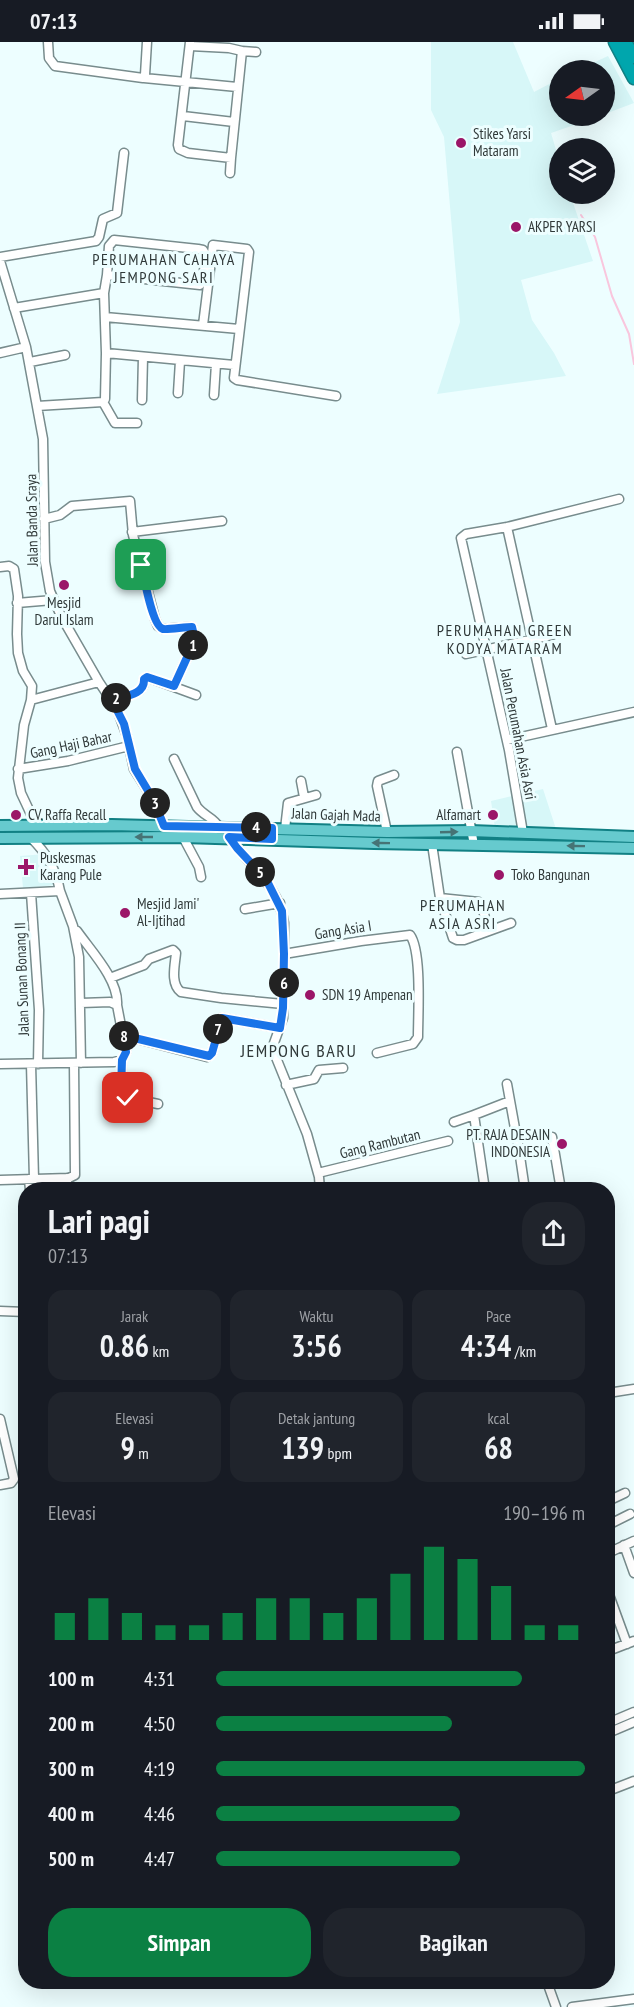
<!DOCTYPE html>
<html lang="id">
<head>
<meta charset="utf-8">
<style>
	body { margin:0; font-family:"PT Sans Narrow",sans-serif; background:#20242c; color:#f1f3f6; height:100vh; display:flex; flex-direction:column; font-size:22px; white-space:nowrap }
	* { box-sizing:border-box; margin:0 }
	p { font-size:20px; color:#9ea1a6 }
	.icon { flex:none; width:33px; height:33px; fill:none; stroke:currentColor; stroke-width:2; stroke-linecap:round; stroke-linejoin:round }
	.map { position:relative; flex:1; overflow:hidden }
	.drawer { position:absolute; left:18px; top:1140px; width:597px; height:807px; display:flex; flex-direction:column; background:#171b24; border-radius:24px; box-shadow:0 6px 24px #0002 }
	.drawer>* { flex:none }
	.needle { width:39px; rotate:256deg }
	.fabs { position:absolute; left:549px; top:18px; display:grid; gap:12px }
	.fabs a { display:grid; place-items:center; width:66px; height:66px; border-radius:50%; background:#171b24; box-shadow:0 6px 24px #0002; font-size:30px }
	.pin { position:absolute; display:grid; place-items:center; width:51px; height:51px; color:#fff; margin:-26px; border-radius:12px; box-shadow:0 3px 9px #0006 }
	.km { position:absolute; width:30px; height:30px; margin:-15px; border-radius:50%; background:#222; color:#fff; font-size:16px; line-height:30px; text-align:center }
	.round { display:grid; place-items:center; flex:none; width:63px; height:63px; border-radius:24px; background:#20242c }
	.overview { display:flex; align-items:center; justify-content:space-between; height:102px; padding:0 30px }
	h1 { font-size:33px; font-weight:600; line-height:45px }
	.stats { display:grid; grid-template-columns:repeat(3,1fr); gap:9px; height:102px; padding:6px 30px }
	.stats div { display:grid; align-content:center; border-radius:15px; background:#20242c; text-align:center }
	.stats b { font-size:30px; font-weight:600 }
	.stats small { font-size:16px; font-weight:400 }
	.stats p { font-size:16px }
	.chart { height:168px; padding:12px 30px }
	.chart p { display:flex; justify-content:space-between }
	.chart svg { width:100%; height:108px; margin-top:6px; stroke:#0b8043; stroke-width:6 }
	.cta { display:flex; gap:12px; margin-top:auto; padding:12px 30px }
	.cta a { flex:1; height:69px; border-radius:24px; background:#0b8043; color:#fff; font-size:24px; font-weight:600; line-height:69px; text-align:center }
	.cta a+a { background:#20242c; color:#f1f3f6 }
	ul { padding:0 30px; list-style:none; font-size:20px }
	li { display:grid; grid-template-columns:96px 72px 1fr; align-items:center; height:45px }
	li i { height:15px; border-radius:8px; background:#0b8043 }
	.status { display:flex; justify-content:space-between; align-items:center; height:42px; padding:0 30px; background:#171b24; direction:ltr }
	.status svg { height:16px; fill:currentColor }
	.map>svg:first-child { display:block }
	.built { fill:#d7f7f8 }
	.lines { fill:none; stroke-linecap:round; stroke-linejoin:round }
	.stream { stroke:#f9c6dd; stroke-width:2 }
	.minor-casing { stroke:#788c8d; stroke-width:11 }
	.major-casing { stroke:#118084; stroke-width:14 }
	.highway-casing { stroke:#118084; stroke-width:15 }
	.minor { stroke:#fff; stroke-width:8 }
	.major { stroke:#66cace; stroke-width:10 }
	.highway { stroke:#00a6ad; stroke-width:12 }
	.oneway { fill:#467375 }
	.route-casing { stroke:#fff; stroke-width:12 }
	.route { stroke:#1a73e8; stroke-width:8 }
	.poi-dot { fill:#9b1668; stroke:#edfeff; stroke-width:2 }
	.labels { text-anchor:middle; stroke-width:6; stroke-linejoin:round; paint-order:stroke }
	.poi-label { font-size:15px; fill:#303939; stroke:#edfeff; text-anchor:start }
	.street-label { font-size:15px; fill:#303939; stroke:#edfeff }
	.neighbourhood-label { font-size:16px; letter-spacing:1.5px; fill:#303939; stroke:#edfeff }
	.quarter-label { font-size:18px; letter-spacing:1.5px; fill:#303939; stroke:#edfeff }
</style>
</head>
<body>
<div class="status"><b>07:13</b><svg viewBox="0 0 49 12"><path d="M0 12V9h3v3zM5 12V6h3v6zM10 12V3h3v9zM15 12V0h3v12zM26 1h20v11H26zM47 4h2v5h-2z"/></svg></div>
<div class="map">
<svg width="634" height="1965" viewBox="0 0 634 1965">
	<rect width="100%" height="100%" fill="#edfeff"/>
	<!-- built -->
	<path class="built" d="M431,0H513L534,50L559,37L560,74H600L551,91L559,118L560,152H570L593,219L521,238L532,278L554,311L566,334L437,352L460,280L444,95L431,68Z
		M608,14L634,61L605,72L604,28H578Z
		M543,747L556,787L495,786L491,759Z
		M45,812L47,833L55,832L56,843L23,846L20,814Z"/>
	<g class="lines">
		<!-- stream -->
		<path class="stream" d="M581,173L595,195L612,254L629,292L634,322"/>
		<defs>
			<path id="minor" d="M48,0L49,16L55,24L143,36L145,33L147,0
				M190,4L229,6L242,9L231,116L188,111L179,107L178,103L190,0
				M242,9L256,10
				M144,36L237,45
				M183,74L234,80
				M230,131L231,116
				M0,215L96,199L99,195L103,177L117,171L124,111
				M0,219L26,305L43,397L45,520L50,549L61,574L99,640L117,667L127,694L134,727L153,757L164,784
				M104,251L106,311L105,357
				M14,266L104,251L107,233L109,204L114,198L198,207L203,208L206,213L203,236L200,243L107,233
				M105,275L239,287
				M203,283L213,203L247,207L249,210L234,336L237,338L336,354
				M0,311L26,305
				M106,311L234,323
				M30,320L65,313
				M178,351L180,319
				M214,353L216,322
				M142,358L143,315
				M37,364L103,360L115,381H137
				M44,477L60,473L72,464L130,459L133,493L155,577L158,584L163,587L189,585H192L195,598L174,644
				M507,485L552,687
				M132,490L222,479
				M0,525L9,524L14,527L18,554L17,592L18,611L23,629L32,644L31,658L24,683L18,736L21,751L36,783
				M17,561L53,558
				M466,612L552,593
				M31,658L99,640
				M112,658C124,654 145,653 144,638L147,635L196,653
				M507,698L634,670
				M457,710L474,803
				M174,717L197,765C204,774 213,775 219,785
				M18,727L68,719L129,704
				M301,739L304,755
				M285,787L288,761L316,753
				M387,790L377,744L378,739L394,733
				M523,791L509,708L461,496L466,492L507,485L619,457
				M183,795L199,825L201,835
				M229,795C249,824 279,843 284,881L283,976L274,1001L275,1013L307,1092L319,1135L320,1148
				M31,796C47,811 56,827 60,849
				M432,802L440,856L453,896L457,898H464L511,881
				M31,851L39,968L38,1022
				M0,852L60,849L73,884L79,915L81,1021
				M440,856L479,860L482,863L488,889
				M245,867L280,861
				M77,889C91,909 119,938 117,963
				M284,912L361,899L410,893C422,909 418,973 418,995L413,1002L377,1011
				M110,936L144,923L149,917L173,908L176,911C175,923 170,942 181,950L221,956L283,962
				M122,993L207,1015L212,1011L222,976L280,986
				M122,1018L121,1048L125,1055L158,1062
				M0,1022L114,1020L122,1018L126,1010L117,963L110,960L81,961
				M31,1022L34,1137
				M507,1042L516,1092L552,1095L561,1148
				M286,1043L314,1037L319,1028L343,1026
				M454,1080L474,1073
				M517,1094L525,1148
				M318,1131L448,1099
				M67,1136V1148
				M29,1137L30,1148
				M0,1138L69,1136L75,1133L74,1021
				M485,1148L474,1073L510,1059
				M0,1269L26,1270
				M608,1351L634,1347
				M0,1377L14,1437L11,1441L0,1443
				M608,1459L625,1451
				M608,1483L630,1472
				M624,1503L634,1531
				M608,1511L634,1499
				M608,1550L627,1602
				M608,1609L634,1599
				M608,1681L634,1670
				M608,1691L634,1680
				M608,1749L634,1739
				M547,1940L556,1965
				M572,1965L634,1957"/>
			<path id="major" d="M0,784L112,783L387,790L471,789L634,795
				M0,796L183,795L374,801L634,806"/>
			<path id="highway" d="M615,0L634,36
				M625,0L634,15"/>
		</defs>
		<!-- minor casing -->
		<use href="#minor" class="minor-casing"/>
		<!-- major casing -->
		<use href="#major" class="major-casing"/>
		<!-- highway casing -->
		<use href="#highway" class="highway-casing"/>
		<!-- minor -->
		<use href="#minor" class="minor"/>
		<!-- major -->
		<use href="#major" class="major"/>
		<!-- highway -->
		<use href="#highway" class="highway"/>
	</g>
	<!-- one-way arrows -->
	<defs><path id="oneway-solid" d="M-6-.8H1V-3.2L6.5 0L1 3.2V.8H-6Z" transform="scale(1.5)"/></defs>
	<g class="oneway">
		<use href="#oneway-solid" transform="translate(449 790) rotate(-2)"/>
		<use href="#oneway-solid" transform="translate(144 795) rotate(-180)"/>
		<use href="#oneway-solid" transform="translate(381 801) rotate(-179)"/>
		<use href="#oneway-solid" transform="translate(576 804) rotate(-179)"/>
	</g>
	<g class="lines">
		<defs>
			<path id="route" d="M128,1056L121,1048L122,1018L126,1010L122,993L209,1014L212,1011L222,976L280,986L283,966L284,912L282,869L266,837L237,806L229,795L272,797V786L164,784L153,757L135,727L124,682L112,658C125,654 145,653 144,637L147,635L174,644L195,598L192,585C185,585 167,588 163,587C152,584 144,534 141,523"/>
		</defs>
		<!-- route casing -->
		<use href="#route" class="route-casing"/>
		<!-- route -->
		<use href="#route" class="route"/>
	</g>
	<!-- markers -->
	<g class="poi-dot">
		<circle cx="461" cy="101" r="6"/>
		<circle cx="516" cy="185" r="6"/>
		<circle cx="64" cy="543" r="6"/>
		<circle cx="16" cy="773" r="6"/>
		<circle cx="493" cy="773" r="6"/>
		<path d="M23 816h6v6h6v6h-6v6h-6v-6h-6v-6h6z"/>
		<circle cx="499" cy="833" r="6"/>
		<circle cx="125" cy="871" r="6"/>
		<circle cx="310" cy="953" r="6"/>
		<circle cx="562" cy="1102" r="6"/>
	</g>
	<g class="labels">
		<!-- poi labels -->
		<g class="poi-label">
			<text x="473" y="97">Stikes Yarsi<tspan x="473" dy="17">Mataram</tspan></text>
			<text x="528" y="190">AKPER YARSI</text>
			<text x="64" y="566" text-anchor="middle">Mesjid<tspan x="64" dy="17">Darul Islam</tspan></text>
			<text x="28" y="778">CV. Raffa Recall</text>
			<text x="481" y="778" text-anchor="end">Alfamart</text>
			<text x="40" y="821">Puskesmas<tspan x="40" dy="17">Karang Pule</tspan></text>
			<text x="511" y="838">Toko Bangunan</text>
			<text x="137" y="867">Mesjid Jami'<tspan x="137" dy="17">Al-Ijtihad</tspan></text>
			<text x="322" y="958">SDN 19 Ampenan</text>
			<text x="550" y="1098" text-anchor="end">PT. RAJA DESAIN<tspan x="550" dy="17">INDONESIA</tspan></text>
		</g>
		<!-- street labels -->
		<g class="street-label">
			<text transform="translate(32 478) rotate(-91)" y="5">Jalan Banda Sraya</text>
			<text transform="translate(518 692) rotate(79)" y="5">Jalan Perumahan Asia Asri</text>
			<text transform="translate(71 703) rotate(-12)" y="5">Gang Haji Bahar</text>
			<text transform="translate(336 773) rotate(2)" y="5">Jalan Gajah Mada</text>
			<text transform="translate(343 888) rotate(-9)" y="5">Gang Asia I</text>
			<text transform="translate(22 937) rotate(-92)" y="5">Jalan Sunan Bonang II</text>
			<text transform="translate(380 1102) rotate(-14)" y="5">Gang Rambutan</text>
		</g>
		<!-- neighbourhood labels -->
		<g class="neighbourhood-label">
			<text x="164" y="223">PERUMAHAN CAHAYA<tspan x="164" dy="18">JEMPONG SARI</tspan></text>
			<text x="505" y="594">PERUMAHAN GREEN<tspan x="505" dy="18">KODYA MATARAM</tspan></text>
			<text x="463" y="869">PERUMAHAN<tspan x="463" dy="18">ASIA ASRI</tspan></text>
		</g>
		<!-- quarter labels -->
		<g class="quarter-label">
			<text x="299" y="1015">JEMPONG BARU</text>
		</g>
	</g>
</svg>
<div class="fabs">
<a><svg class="needle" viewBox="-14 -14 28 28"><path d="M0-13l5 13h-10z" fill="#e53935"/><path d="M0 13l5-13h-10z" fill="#9ea1a6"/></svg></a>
<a><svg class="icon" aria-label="layers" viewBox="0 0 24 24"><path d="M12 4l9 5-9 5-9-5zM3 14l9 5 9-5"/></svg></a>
</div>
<div class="pin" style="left:141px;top:523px;background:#1e9e55"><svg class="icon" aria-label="arrive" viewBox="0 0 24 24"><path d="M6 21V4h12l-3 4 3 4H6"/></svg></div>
<div class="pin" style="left:128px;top:1056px;background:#d93025"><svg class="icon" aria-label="check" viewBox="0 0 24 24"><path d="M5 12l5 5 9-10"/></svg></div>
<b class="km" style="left:193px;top:603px">1</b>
<b class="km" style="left:116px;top:656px">2</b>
<b class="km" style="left:155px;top:761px">3</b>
<b class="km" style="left:256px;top:785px">4</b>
<b class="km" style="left:260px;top:830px">5</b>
<b class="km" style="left:284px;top:941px">6</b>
<b class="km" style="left:218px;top:987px">7</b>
<b class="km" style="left:124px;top:994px">8</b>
<section class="drawer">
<div class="overview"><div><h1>Lari pagi</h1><p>07:13</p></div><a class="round"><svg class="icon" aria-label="share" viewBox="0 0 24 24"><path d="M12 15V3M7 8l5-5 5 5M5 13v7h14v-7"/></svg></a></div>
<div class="stats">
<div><p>Jarak</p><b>0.86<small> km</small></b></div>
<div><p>Waktu</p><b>3:56</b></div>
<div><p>Pace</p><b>4:34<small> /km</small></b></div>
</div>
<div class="stats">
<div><p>Elevasi</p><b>9<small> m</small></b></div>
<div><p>Detak jantung</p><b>139<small> bpm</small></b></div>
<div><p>kcal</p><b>68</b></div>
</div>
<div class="chart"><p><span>Elevasi</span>190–196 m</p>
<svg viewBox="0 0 160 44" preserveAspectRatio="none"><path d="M5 44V33M15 44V27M25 44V33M35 44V38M45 44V38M55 44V33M65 44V27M75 44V27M85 44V33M95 44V27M105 44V17M115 44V6M125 44V11M135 44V22M145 44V38M155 44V38"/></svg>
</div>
<ul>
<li><b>100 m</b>4:31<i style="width:83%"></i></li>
<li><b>200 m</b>4:50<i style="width:64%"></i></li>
<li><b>300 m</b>4:19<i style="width:100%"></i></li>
<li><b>400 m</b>4:46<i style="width:66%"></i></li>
<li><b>500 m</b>4:47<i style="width:66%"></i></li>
</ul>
<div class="cta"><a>Simpan</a><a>Bagikan</a></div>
</section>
</div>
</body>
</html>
